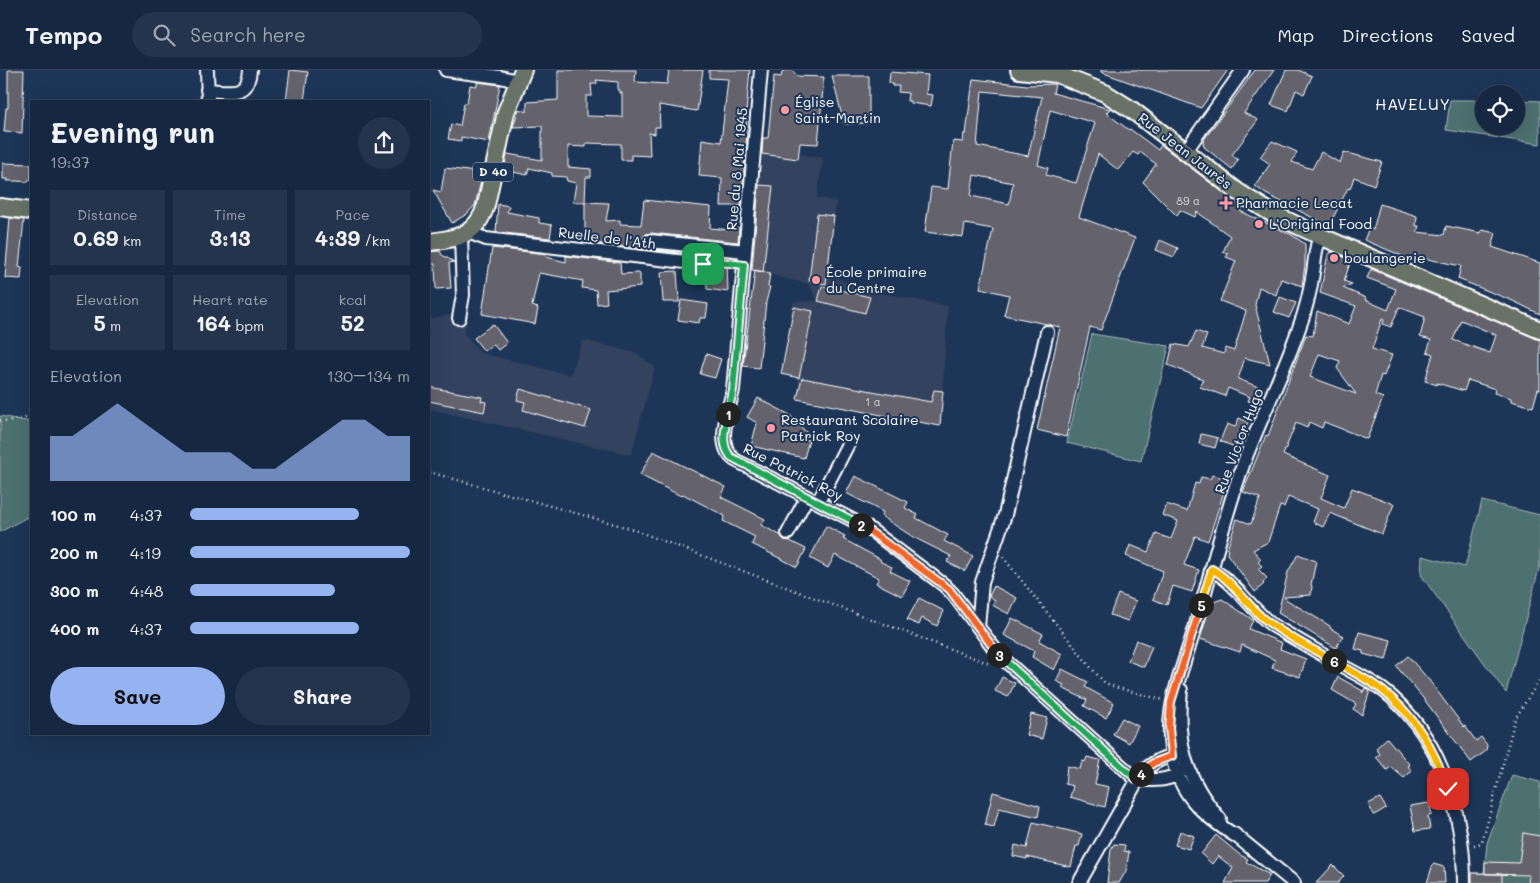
<!DOCTYPE html>
<html lang="en">
<head>
<meta charset="utf-8">
<style>
	body { margin:0; font-family:Mali,sans-serif; background:#23344c; color:#f1f3f6; height:100vh; display:flex; flex-direction:column; font-size:19px; white-space:nowrap }
	* { box-sizing:border-box; margin:0 }
	p { font-size:16px; color:#9ea6b1 }
	.icon { flex:none; width:28px; height:28px; fill:none; stroke:currentColor; stroke-width:2; stroke-linecap:round; stroke-linejoin:round }
	.map { position:relative; flex:1; overflow:hidden }
	.panel { position:absolute; left:30px; top:30px; width:400px; height:635px; display:flex; flex-direction:column; background:#162841; border-radius:0px; box-shadow:0 5px 20px #0002,0 0 0 1px #35445a }
	.panel>* { flex:none }
	.buttons { position:absolute; left:1475px; top:15px; display:grid; gap:10px }
	.buttons a { display:grid; place-items:center; width:50px; height:50px; border-radius:50%; background:#162841; box-shadow:0 5px 20px #0002,0 0 0 1px #35445a; font-size:25px }
	.pin { position:absolute; display:grid; place-items:center; width:42px; height:42px; color:#fff; margin:-21px; border-radius:10px; box-shadow:0 2px 8px #0006 }
	.km { position:absolute; width:25px; height:25px; margin:-12px; border-radius:50%; background:#222; color:#fff; font-size:14px; line-height:25px; text-align:center }
	.round { display:grid; place-items:center; flex:none; width:52px; height:52px; border-radius:26px; background:#23344c }
	.summary { display:flex; align-items:center; justify-content:space-between; height:85px; padding:0 20px }
	h1 { font-size:28px; font-weight:700; line-height:38px }
	.stats { display:grid; grid-template-columns:repeat(3,1fr); gap:8px; height:85px; padding:5px 20px }
	.stats div { display:grid; align-content:center; border-radius:0px; background:#23344c; text-align:center }
	.stats b { font-size:21px; font-weight:700 }
	.stats small { font-size:14px; font-weight:400 }
	.stats p { font-size:14px }
	.chart { height:140px; padding:10px 20px }
	.chart p { display:flex; justify-content:space-between }
	.chart svg { width:100%; height:90px; margin-top:5px; fill:#95b2f1; opacity:.7 }
	.action { display:flex; gap:10px; margin-top:auto; padding:10px 20px }
	.action a { flex:1; height:58px; border-radius:30px; background:#95b2f1; color:#111; font-size:20px; font-weight:700; line-height:58px; text-align:center }
	.action a+a { background:#23344c; color:#f1f3f6 }
	ul { padding:0 20px; list-style:none; font-size:16px }
	li { display:grid; grid-template-columns:80px 60px 1fr; align-items:center; height:38px }
	li i { height:12px; border-radius:6px; background:#95b2f1 }
	header { display:flex; align-items:center; gap:30px; box-sizing:border-box; height:70px; padding:0 25px; background:#162841; border-bottom:1px solid #35445a }
	header strong { font-size:24px }
	nav { display:flex; gap:28px; margin-inline-start:auto; font-size:18px }
	.search { width:350px; height:45px; background:#23344c; display:flex; align-items:center; gap:12px; box-sizing:border-box; padding:0 18px; border-radius:28px; color:#9ea6b1; font-size:19px }
	.map>svg:first-child { display:block }
	.built { fill:#32425e }
	.grass { fill:#4d6f6f; stroke:#a6b7b7 }
	.building { fill:#63626d; stroke:#fff; fill-rule:evenodd }
	.lines { fill:none; stroke-linecap:round; stroke-linejoin:round }
	.minor-casing { stroke:#fff; stroke-width:16 }
	.major-casing { stroke:#fff; stroke-width:20 }
	.path { stroke:#fff; stroke-width:2.5; stroke-dasharray:1 4; stroke-linecap:butt }
	.minor { stroke:#1d3557; stroke-width:12 }
	.major { stroke:#697266; stroke-width:16 }
	.split-1-casing { stroke:#fff; stroke-width:10 }
	.split-2-casing { stroke:#fff; stroke-width:10 }
	.split-3-casing { stroke:#fff; stroke-width:10 }
	.split-4-casing { stroke:#fff; stroke-width:10 }
	.split-5-casing { stroke:#fff; stroke-width:10 }
	.split-6-casing { stroke:#fff; stroke-width:10 }
	.split-7-casing { stroke:#fff; stroke-width:10 }
	.split-1 { stroke:#22a559; stroke-width:6 }
	.split-2 { stroke:#22a559; stroke-width:6 }
	.split-3 { stroke:#f0652b; stroke-width:6 }
	.split-4 { stroke:#22a559; stroke-width:6 }
	.split-5 { stroke:#f0652b; stroke-width:6 }
	.split-6 { stroke:#f5b400; stroke-width:6 }
	.split-7 { stroke:#f5b400; stroke-width:6 }
	.poi-dot { fill:#ff9aa2; stroke:#1d3557; stroke-width:2 }
	.labels { text-anchor:middle; stroke-width:4; stroke-linejoin:round; paint-order:stroke }
	.number-label { font-size:11px; fill:#d8d8da }
	.shield { fill:#1d3557; stroke:#bbc2cd; stroke-width:1 }
	.shield-label { font-size:12px; font-weight:bold; fill:#fff }
	.poi-label { font-size:14px; fill:#fff; stroke:#1d3557; text-anchor:start }
	.street-label { font-size:14px; fill:#fff; stroke:#1d3557 }
	.quarter-label { font-size:16px; letter-spacing:1px; fill:#fff; stroke:#1d3557 }
</style>
</head>
<body>
<header>
<strong>Tempo</strong>
<div class="search"><svg class="icon" aria-label="search" viewBox="0 0 24 24"><circle cx="10" cy="10" r="6"/><path d="M15 15l6 6"/></svg>Search here</div>
<nav><a>Map</a><a>Directions</a><a>Saved</a></nav>
</header>
<div class="map">
<svg width="1540" height="813" viewBox="0 0 1540 813">
	<rect width="100%" height="100%" fill="#1d3557"/>
	<filter id="ink" filterUnits="userSpaceOnUse"><feTurbulence type="fractalNoise" baseFrequency=".02" numOctaves="2"/><feDisplacementMap in="SourceGraphic" scale="10" xChannelSelector="R" yChannelSelector="G"/><feConvolveMatrix kernelMatrix="1 2 1 2 8 2 1 2 1" color-interpolation-filters="sRGB"/></filter>
	<g filter="url(#ink)">
		<!-- built -->
		<path class="built" d="M762,67L800,72L798,84L823,88L817,128L836,131L829,205L866,220L948,236L940,356L797,329L799,308L781,304L793,232L818,231L808,214L747,199Z
			M447,245L467,252L464,263L481,283L570,305L583,270L636,283L655,297L631,385L429,339V249Z"/>
		<!-- grass -->
		<path class="grass" d="M1450,30H1484V56H1516V30L1540,31V74L1446,60Z
			M1092,264L1169,276L1141,391L1067,373Z
			M0,346L31,352V445L0,462Z
			M1482,431L1540,445V495L1506,623L1421,505L1422,486L1465,497Z
			M1512,705L1540,712V813H1472V803H1484L1487,773Z"/>
		<!-- building -->
		<path class="building" d="M8,0H24L22,63L4,62L6,38H8Z
			M290,0L308,2L304,31H286Z
			M558,0H636L635,12L667,14L669,0H703L697,41L659,35L660,57H655V64L649,63L650,86L631,85V90H621V74L586,73V77L568,76V97L591,99V107H586L585,132L609,133L606,151L620,150V154L641,155L644,130L711,137L710,158L731,160L732,157L739,158L738,172L651,163L646,164L642,170L643,175L649,179L736,188V193L727,192L728,222L707,219L706,202L709,199H714V191H710L704,186L585,172V132H573L576,113L567,111L566,107L552,106V103L529,98L527,105L504,100L507,84L542,90V56L513,57L519,39L527,42V32L558,30ZM596,10L618,12V20H620V23H622V47L586,46V26H592L591,14H597Z
			M709,0H750L746,43L747,63L741,136H721L722,108L699,106L702,69L721,72L728,9L709,8Z
			M785,0H792L797,6L824,7L818,74L800,73L798,89L762,84L763,68H768L774,6L781,7L782,2Z
			M1101,0H1228L1201,38L1101,2Z
			M1255,0H1274L1244,43L1258,50L1232,85L1238,90L1232,99L1204,77L1203,71Z
			M1286,0H1298L1312,6L1304,24L1296,20L1288,41L1271,35Z
			M890,2L928,5L926,24L933,25L931,36L910,33V31H907L908,23L898,22L899,16H892L893,14L889,13Z
			M832,6H869V53L844,54Z
			M973,9L1027,15L1055,14L1053,23L1110,39L1106,43L1129,60L1130,59L1158,80L1161,75L1243,137L1240,141L1292,165L1305,174V195L1302,216L1281,209L1276,225L1259,217L1255,235L1270,294L1245,288L1238,309L1264,319L1258,334L1248,331L1250,327L1228,318L1225,326L1200,317L1203,309L1168,295L1173,274L1189,277L1196,261L1207,265L1202,278L1224,284L1225,278L1234,281L1246,241L1220,231L1236,191L1226,187L1228,184L1223,182L1230,166L1197,142L1195,147L1180,140L1177,146L1143,112L1156,94L1140,82L1138,85L1133,82L1118,100L1098,84L1079,147L1135,168L1101,260L1090,257L1066,367L1037,360L1060,257L1004,245L1009,225L980,218L993,159L965,154L963,167L925,162L931,117L948,119L953,71L963,72L964,63L966,64ZM982,21L1042,27L1028,86L977,76ZM1050,40L1095,53L1076,113L1046,105L1048,98L1038,95ZM974,105L1013,113L1009,134L971,126Z
			M477,12L500,15L489,72L461,67V71L448,69L451,54L460,56L464,33H467L470,15L477,16Z
			M1272,71L1297,82L1292,92L1312,99L1321,82L1340,93L1344,82L1382,92L1374,115L1354,107L1350,119L1348,118L1329,156L1266,124L1255,116L1270,94L1260,87Z
			M3,93L31,94V110H28V112L17,111H7L8,109H3Z
			M445,98L483,103L475,135L467,144L452,153L433,120L441,122Z
			M759,115L773,116L763,202L752,200Z
			M498,134L509,136L507,142L539,148V153L552,155L550,168L496,162Z
			M1380,134L1417,146L1416,156H1419L1417,162L1444,165L1446,156L1481,163L1482,160L1496,163L1492,177L1540,193V244L1513,231L1458,209L1461,196L1423,188L1422,194L1364,170L1369,158L1373,160Z
			M817,144L834,146L826,214L809,211Z
			M10,148L24,150L19,197L22,198L21,209L5,208Z
			M1160,170L1178,178L1174,187L1156,180Z
			M492,178L547,184L546,187L566,192V186L620,193L621,204L640,203V217L606,220L607,233L597,234L596,220L582,218L583,211L539,203L532,236L538,238L535,254L482,244Z
			M440,181L442,185L454,192L449,193L451,218L436,219L435,194H429V182Z
			M1331,182L1351,190L1344,211L1352,214L1343,218L1366,228L1365,230L1388,240L1396,219L1367,208L1371,199L1540,270V320L1538,319L1533,337L1511,331V328L1494,323L1495,319L1468,310L1464,321L1437,313V315L1425,311L1433,284L1427,282L1431,270L1420,267L1425,247L1399,237L1391,257L1383,254L1384,250L1382,249L1372,279L1392,285L1384,306L1381,305L1375,325L1383,328L1367,369L1324,352L1322,358L1309,352L1307,358L1296,353L1283,385L1330,405L1321,428L1344,438L1352,418L1394,434L1382,464L1330,443L1323,457L1313,452L1318,439L1288,427L1284,437L1280,436L1268,472L1253,480L1261,489L1258,492L1262,496L1258,499L1267,508L1263,513L1264,514L1255,522L1227,484L1228,476L1237,449L1251,454L1260,428L1243,422L1266,365L1268,366L1306,265L1313,266L1317,241L1349,254L1356,236L1320,223L1328,184ZM1461,250L1496,265L1490,283L1453,270ZM1319,284L1340,291L1337,298L1356,324L1310,307Z
			M755,200L770,203L768,217H770L766,232L759,298L743,296Z
			M677,201L679,232H663L661,202Z
			M822,216L870,227L865,243L818,231Z
			M1280,227L1296,233L1289,248L1274,242Z
			M681,230L708,234L706,248H700L699,253L678,250Z
			M794,237L813,241L799,308L781,304Z
			M493,254L507,273L498,280L493,274L484,281L474,268Z
			M706,284L721,289L715,308L700,304Z
			M802,308L931,332L934,320L943,321L940,356L797,329Z
			M429,317L482,327L481,331L486,332L484,342L429,331Z
			M520,319L591,340L585,358L523,340L525,332L517,330Z
			M758,328L790,345L807,363L803,369L809,370L804,388L751,376L757,353L747,347Z
			M1239,348L1248,352L1237,378L1220,371L1227,354L1235,357Z
			M1201,364L1218,368L1215,378L1199,374Z
			M653,381L726,417L721,427L765,449L761,455L780,465L784,470L790,471L806,479L797,497L752,474L755,467L723,451L725,446L683,424L681,426L640,405Z
			M1212,405L1228,409L1208,471L1195,466L1184,495L1199,500L1192,522L1173,516L1167,535L1153,529L1163,501L1126,486L1130,475L1148,482L1156,464L1171,469L1178,451L1162,445L1166,434L1187,441L1195,413L1199,414L1201,407L1210,409Z
			M855,406L908,432L905,438L918,445L916,448L948,465L944,471L973,486L965,501L947,492L951,486L913,467L881,446L883,442L846,423Z
			M826,456L845,466L843,469L880,489L881,492L892,497L890,501L910,511L902,526L876,513L879,508L835,485L828,498L810,488Z
			M1298,484L1316,491L1311,515L1312,516L1311,525L1284,527L1287,530L1330,556V558L1343,566L1336,578L1278,543L1288,502Z
			M994,516L1017,528L1009,544L992,535L995,530L989,526Z
			M1118,524L1136,531L1128,551L1110,545Z
			M919,528L944,541L937,556L922,548L919,555L907,550Z
			M1222,529L1253,550L1249,559L1282,573L1280,579L1306,589L1300,607L1272,598L1275,590L1242,575L1240,582L1200,569L1211,533Z
			M1012,548L1043,564L1039,571L1062,584L1054,600L1032,587L1034,581L1004,565Z
			M1359,562L1391,570L1386,590L1363,584V581L1355,579Z
			M1136,570L1152,576L1144,597L1128,591Z
			M1408,586L1429,610L1464,657L1465,656L1476,671L1481,667L1487,675L1486,681L1471,692L1423,628L1396,596Z
			M1062,599L1088,612L1085,617L1114,633L1106,648L1084,636L1087,630L1062,618L1064,615L1056,611Z
			M1002,607L1015,613L1008,627L995,621Z
			M1338,607L1363,621L1362,623L1365,618L1370,621L1362,645L1353,639L1356,634L1332,620Z
			M1031,644L1047,648L1042,669L1026,665Z
			M1122,648L1138,656L1129,673L1113,664Z
			M1387,668L1410,695L1408,696L1412,701L1404,708L1391,697L1387,700L1376,687L1380,684L1376,678Z
			M1087,687L1100,690L1095,714L1109,717L1105,737L1070,727L1073,716L1065,714L1067,696L1080,699L1082,691L1085,692Z
			M993,722L1040,736L1038,747L999,738L994,757L985,755Z
			M1380,728L1386,738L1374,745L1368,734Z
			M1429,733L1432,745L1428,746L1430,759L1415,761L1410,736Z
			M1033,752L1082,764L1079,776H1076L1071,797L1027,787V789L1013,786L1015,775L1027,778Z
			M1180,761L1194,766L1189,779L1175,775Z
			M1523,763L1540,766V813H1528L1529,805L1485,804V792L1519,793Z
			M1216,765L1240,785L1248,789L1246,792L1270,805L1265,813H1225L1233,798L1218,786L1212,794L1201,784Z
			M1114,774L1125,775L1124,781L1129,782L1126,801L1119,813H1107L1111,779Z
			M1433,794L1444,797L1445,813H1427Z
			M1333,795L1344,806L1338,813H1316Z
			M1472,803L1502,804V813H1472Z"/>
		<g class="lines">
			<defs>
				<path id="minor" d="M207,0L208,31
					M446,0L500,7L518,11
					M761,0L733,320C729,341 714,375 735,390L868,458L944,515L953,524L1000,586L1137,710
					M207,20C228,21 248,28 250,0
					M1185,82L1243,0
					M468,162L486,169L703,194
					M650,171L745,181
					M459,248L463,225L461,166
					M818,432L849,372
					M788,463L807,427
					M1211,499C1235,512 1250,538 1272,555C1296,569 1320,583 1344,597C1357,604 1371,611 1383,620C1440,663 1464,744 1464,813
					M978,557L982,512L1005,445L1047,262
					M1181,620C1175,672 1186,710 1220,749
					M1137,710C1151,710 1172,712 1183,700
					M1234,764L1294,813
					M1239,768C1203,746 1177,723 1171,679C1165,636 1183,598 1195,558C1211,503 1224,448 1243,395C1260,349 1283,304 1299,258C1306,240 1310,222 1313,203C1315,191 1315,178 1320,166
					M1079,813L1141,704C1150,694 1167,683 1180,687"/>
				<path id="major" d="M1019,0L1057,4L1105,23L1132,40L1238,122L1273,144L1320,166L1540,260
					M0,137L31,141
					M429,172C457,169 477,165 486,135L506,42L523,0"/>
			</defs>
			<!-- minor casing -->
			<use href="#minor" class="minor-casing"/>
			<!-- major casing -->
			<use href="#major" class="major-casing"/>
			<!-- path -->
			<path class="path" d="M0,350L7,351L31,347
				M429,402L629,458L990,594
				M1003,487L1092,599L1105,613L1118,618L1163,630
				M1474,775L1482,773L1515,649L1540,609"/>
			<!-- minor -->
			<use href="#minor" class="minor"/>
			<!-- major -->
			<use href="#major" class="major"/>
		</g>
	</g>
	<g class="lines" filter="url(#ink)">
		<defs>
			<path id="split-1" d="M703,194L712,191L744,195L733,320L728,344"/>
			<path id="split-2" d="M728,344C725,359 720,374 731,387L861,455"/>
			<path id="split-3" d="M861,455L949,519L999,585"/>
			<path id="split-4" d="M999,585L1130,704L1137,710L1141,704"/>
			<path id="split-5" d="M1141,704L1153,693L1172,686L1169,658L1171,632L1201,535"/>
			<path id="split-6" d="M1201,535L1212,499C1233,511 1246,534 1264,549C1285,566 1311,578 1334,591"/>
			<path id="split-7" d="M1334,591C1350,601 1368,609 1383,621C1416,646 1435,681 1448,719"/>
		</defs>
		<!-- split-1 casing -->
		<use href="#split-1" class="split-1-casing"/>
		<!-- split-2 casing -->
		<use href="#split-2" class="split-2-casing"/>
		<!-- split-3 casing -->
		<use href="#split-3" class="split-3-casing"/>
		<!-- split-4 casing -->
		<use href="#split-4" class="split-4-casing"/>
		<!-- split-5 casing -->
		<use href="#split-5" class="split-5-casing"/>
		<!-- split-6 casing -->
		<use href="#split-6" class="split-6-casing"/>
		<!-- split-7 casing -->
		<use href="#split-7" class="split-7-casing"/>
		<!-- split-1 -->
		<use href="#split-1" class="split-1"/>
		<!-- split-2 -->
		<use href="#split-2" class="split-2"/>
		<!-- split-3 -->
		<use href="#split-3" class="split-3"/>
		<!-- split-4 -->
		<use href="#split-4" class="split-4"/>
		<!-- split-5 -->
		<use href="#split-5" class="split-5"/>
		<!-- split-6 -->
		<use href="#split-6" class="split-6"/>
		<!-- split-7 -->
		<use href="#split-7" class="split-7"/>
	</g>
	<!-- markers -->
	<g class="poi-dot">
		<circle cx="785" cy="40" r="5"/>
		<path d="M1223.5 125.5h5v5h5v5h-5v5h-5v-5h-5v-5h5z"/>
		<circle cx="1259" cy="154" r="5"/>
		<circle cx="1334" cy="188" r="5"/>
		<circle cx="816" cy="210" r="5"/>
		<circle cx="771" cy="358" r="5"/>
	</g>
	<g class="labels">
		<!-- number labels -->
		<g class="number-label">
			<text x="1188" y="135">89 a</text>
			<text x="873" y="336">1 a</text>
		</g>
		<!-- shield labels -->
		<rect class="shield" x="473" y="92.5" width="40" height="19" rx="4"/>
		<g class="shield-label">
			<text x="493" y="106">D 40</text>
		</g>
		<!-- poi labels -->
		<g class="poi-label">
			<text x="795" y="37">Église<tspan x="795" dy="16">Saint-Martin</tspan></text>
			<text x="1236" y="138">Pharmacie Lecat</text>
			<text x="1269" y="159">L'Original Food</text>
			<text x="1344" y="193">boulangerie</text>
			<text x="826" y="207">École primaire<tspan x="826" dy="16">du Centre</tspan></text>
			<text x="781" y="355">Restaurant Scolaire<tspan x="781" dy="16">Patrick Roy</tspan></text>
		</g>
		<!-- street labels -->
		<g class="street-label">
			<text transform="translate(1185 81) rotate(38)" y="5">Rue Jean Jaurès</text>
			<text transform="translate(737 99) rotate(-85)" y="5">Rue du 8 Mai 1945</text>
			<text transform="translate(607 168) rotate(7)" y="5">Ruelle de l'Ath</text>
			<text transform="translate(1239 371) rotate(-69)" y="5">Rue Victor Hugo</text>
			<text transform="translate(793 402) rotate(27)" y="5">Rue Patrick Roy</text>
		</g>
		<!-- quarter labels -->
		<g class="quarter-label">
			<text x="1413" y="40">HAVELUY</text>
		</g>
	</g>
</svg>
<div class="buttons">
<a><svg class="icon" aria-label="locate" viewBox="0 0 24 24"><circle cx="12" cy="12" r="6"/><path d="M12 2v4M12 18v4M2 12h4M18 12h4"/></svg></a>
</div>
<div class="pin" style="left:703px;top:194px;background:#1e9e55"><svg class="icon" aria-label="arrive" viewBox="0 0 24 24"><path d="M6 21V4h12l-3 4 3 4H6"/></svg></div>
<div class="pin" style="left:1448px;top:719px;background:#d93025"><svg class="icon" aria-label="check" viewBox="0 0 24 24"><path d="M5 12l5 5 9-10"/></svg></div>
<b class="km" style="left:728px;top:344px">1</b>
<b class="km" style="left:861px;top:455px">2</b>
<b class="km" style="left:999px;top:585px">3</b>
<b class="km" style="left:1141px;top:704px">4</b>
<b class="km" style="left:1201px;top:535px">5</b>
<b class="km" style="left:1334px;top:591px">6</b>
<section class="panel">
<div class="summary"><div><h1>Evening run</h1><p>19:37</p></div><a class="round"><svg class="icon" aria-label="share" viewBox="0 0 24 24"><path d="M12 15V3M7 8l5-5 5 5M5 13v7h14v-7"/></svg></a></div>
<div class="stats">
<div><p>Distance</p><b>0.69<small> km</small></b></div>
<div><p>Time</p><b>3:13</b></div>
<div><p>Pace</p><b>4:39<small> /km</small></b></div>
</div>
<div class="stats">
<div><p>Elevation</p><b>5<small> m</small></b></div>
<div><p>Heart rate</p><b>164<small> bpm</small></b></div>
<div><p>kcal</p><b>52</b></div>
</div>
<div class="chart"><p><span>Elevation</span>130–134 m</p>
<svg viewBox="0 0 160 44" preserveAspectRatio="none"><path d="M0 44V22L10 22L20 14L30 6L40 14L50 22L60 30L70 30L80 30L90 38L100 38L110 30L120 22L130 14L140 14L150 22L160 22V44z"/></svg>
</div>
<ul>
<li><b>100 m</b>4:37<i style="width:77%"></i></li>
<li><b>200 m</b>4:19<i style="width:100%"></i></li>
<li><b>300 m</b>4:48<i style="width:66%"></i></li>
<li><b>400 m</b>4:37<i style="width:77%"></i></li>
</ul>
<div class="action"><a>Save</a><a>Share</a></div>
</section>
</div>
</body>
</html>
